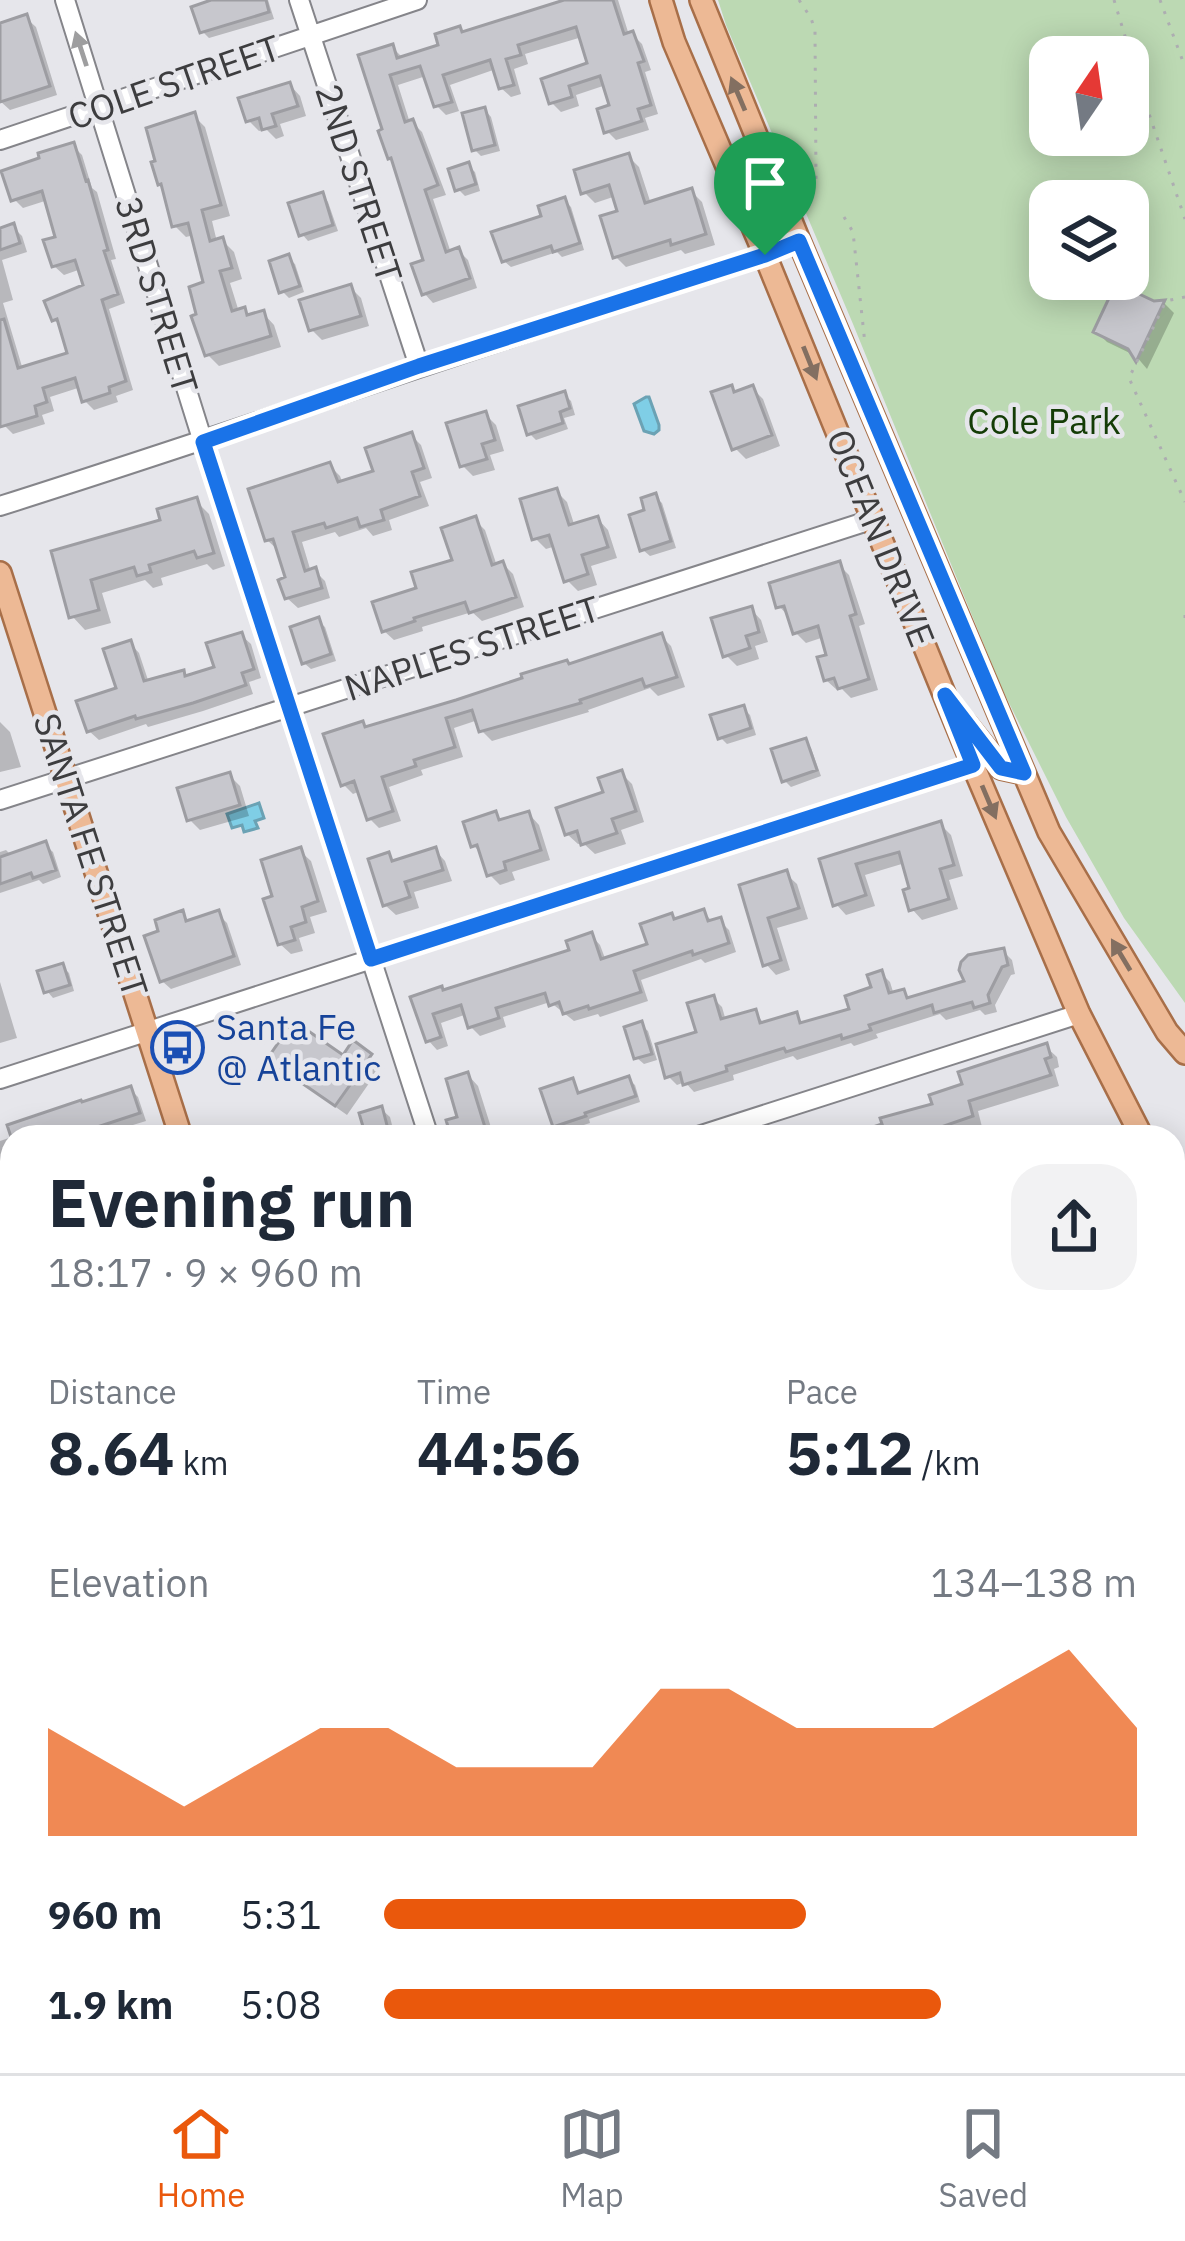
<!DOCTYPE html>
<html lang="en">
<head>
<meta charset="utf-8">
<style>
	body { margin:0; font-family:"IBM Plex Sans",sans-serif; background:#f2f2f3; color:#1f2937; height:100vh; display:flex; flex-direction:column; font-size:45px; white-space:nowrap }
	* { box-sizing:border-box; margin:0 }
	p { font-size:39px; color:#747a83 }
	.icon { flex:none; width:66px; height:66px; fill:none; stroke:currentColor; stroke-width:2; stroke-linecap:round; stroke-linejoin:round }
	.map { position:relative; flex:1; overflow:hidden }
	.drawer { position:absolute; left:0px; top:1125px; width:1185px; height:948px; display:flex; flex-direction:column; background:#fff; border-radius:36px 36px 0 0; box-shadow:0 6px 30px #0003 }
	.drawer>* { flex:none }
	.needle { width:78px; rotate:13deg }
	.tools { position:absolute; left:1029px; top:36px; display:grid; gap:24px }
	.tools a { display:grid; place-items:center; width:120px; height:120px; border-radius:24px; background:#fff; box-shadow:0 6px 30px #0003; font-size:60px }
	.pin { position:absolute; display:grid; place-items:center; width:102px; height:102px; color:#fff; margin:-123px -51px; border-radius:50% 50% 50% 0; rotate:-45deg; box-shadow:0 0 12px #0007 }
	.pin .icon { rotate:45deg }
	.round { display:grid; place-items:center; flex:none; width:126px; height:126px; border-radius:36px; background:#f2f2f3 }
	.summary { display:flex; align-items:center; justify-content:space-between; height:204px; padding:0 48px }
	h1 { font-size:66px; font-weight:800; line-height:90px }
	.stats { display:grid; grid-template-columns:repeat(3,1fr); gap:18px; height:204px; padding:12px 48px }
	.stats div { display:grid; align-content:center }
	.stats b { font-size:60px; font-weight:800 }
	.stats small { font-size:33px; font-weight:400 }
	.stats p { font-size:33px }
	.chart { height:336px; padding:24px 48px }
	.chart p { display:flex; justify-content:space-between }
	.chart svg { width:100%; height:216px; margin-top:12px; fill:#ea580c; opacity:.7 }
	ul { padding:0 48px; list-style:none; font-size:39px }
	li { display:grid; grid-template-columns:192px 144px 1fr; align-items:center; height:90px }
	li i { height:30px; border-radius:15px; background:#ea580c }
	.tabs { display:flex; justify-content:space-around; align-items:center; height:168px; border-top:3px solid #e0e1e3; background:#fff; font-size:33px; color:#747a83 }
	.tabs a { display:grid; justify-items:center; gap:6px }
	.tabs .active { color:#ea580c }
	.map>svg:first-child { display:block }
	.green { fill:#bcd9b3; fill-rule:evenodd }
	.water { fill:#7fcee6; stroke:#6ba2b4; stroke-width:3 }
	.shadow { fill:#0003 }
	.building { fill:#c7c7cd; stroke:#9d9da2; stroke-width:3 }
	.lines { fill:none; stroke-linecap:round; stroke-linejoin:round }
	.minor-casing { stroke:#85858a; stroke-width:22 }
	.major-casing { stroke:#a86f49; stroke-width:26 }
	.path { stroke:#adadb1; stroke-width:3; stroke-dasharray:3 9; stroke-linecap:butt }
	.minor { stroke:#fff; stroke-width:18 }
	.major { stroke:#edb995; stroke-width:21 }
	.oneway { fill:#9e9e9f }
	.oneway2 { fill:#836f61 }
	.route-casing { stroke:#fff; stroke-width:24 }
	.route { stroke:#1a73e8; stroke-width:15 }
	.labels { text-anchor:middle; stroke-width:9; stroke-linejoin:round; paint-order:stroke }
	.street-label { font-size:36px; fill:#3d3d3f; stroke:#e6e6eb }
	.park-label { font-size:36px; fill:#143c06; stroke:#e6e6eb }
	.transit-label { font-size:36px; fill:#164399; stroke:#e6e6eb; text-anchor:start }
</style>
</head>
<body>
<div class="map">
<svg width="1185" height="2073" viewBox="0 0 1185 2073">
	<rect width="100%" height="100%" fill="#e6e6eb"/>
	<!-- green -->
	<path class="green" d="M718,0H1185V1003L1124,918L1066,817L1002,689L853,324L726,25ZM1050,57H1128V135H1050ZM1050,201H1128V279H1050Z
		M1173,1259L1185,1268V1317L1173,1327Z
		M12,1623V1711L0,1715V1627Z"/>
	<!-- water -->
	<path class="water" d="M646,397H649L659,425V430L654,434L644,431L634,404Z
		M259,803L264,818L255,821L258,828L244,832L242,825L232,828L227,814Z"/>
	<!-- shadow -->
	<path class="shadow" d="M238,0H268L274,19L209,38L202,31Z
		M574,0H618L629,35L632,34L642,44L651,70L645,72L658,114L645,118L649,130L616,140L607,131L613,107L606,85L576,95L579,106L561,112L552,103L544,81L591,65L582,37L525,54L528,64L514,69L521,94L511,97L501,88L496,69L450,85L459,111L446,115L437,106L426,76L398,85L410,123L412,122L422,132L446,195L433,199L451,253L459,251L468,260L477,288L433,303L424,293L427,261L382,132L392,47L402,57L442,47L464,34Z
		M26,18L36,27L57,95L10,110L0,101V26Z
		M290,85L300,96L306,116L280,124L284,136L276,139L266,129L259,131L248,120Z
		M485,110L491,117L500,151L481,156L474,149Z
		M194,116L205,127L230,216L212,221L217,242L222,240L234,252L242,279L230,283L239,312L244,311L250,317L263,313L274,325L281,347L219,366L208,355L207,284L194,235L186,237L175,226Z
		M73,146L82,155L92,188L97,192L116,259L111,260L125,303L109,309L133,390L116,396L118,402L94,410L85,401L81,387L50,397L54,411L42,415L45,424L13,434L4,425L0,412V231L13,227L22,236L27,252L2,260L13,300L3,303L23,370L71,355L63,328L54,319L87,287L81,269L64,275L54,266L59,239L48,200L23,208L14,199Z
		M628,156L639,167L651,204L691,191L702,202L715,245L685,254L681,250L626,267L615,256L621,213L616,196L595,203L584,192Z
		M468,166L475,172L480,191L465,196L458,189Z
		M322,195L328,202L338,231L308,241L302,234Z
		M565,201L571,207L584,250L562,257L557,252L511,267L504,261Z
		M288,258L295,264L304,292L289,298L282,291Z
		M350,287L361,298L369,326L322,340L312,330Z
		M1164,303L1174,313L1147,369L1136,356L1107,342L1096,331L1153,304Z
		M731,388L737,394L752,388L763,399L780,446L746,459L735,448Z
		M564,394L571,401L575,415L564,418L568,429L536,440L530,434Z
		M485,414L496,425L504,451L490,455L495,470L473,476L463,466Z
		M411,435L421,445L432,478L420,482L429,506L389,520L392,530L373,536L366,528L339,537L335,532L302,542L311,572L315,571L325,581L330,598L298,608L287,598L289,579L278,550L267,540L329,465L340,476L343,484L376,473Z
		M556,491L567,502L575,527L598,519L608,530L617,558L591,566L597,585L578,591L567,580L556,546L546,549L535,538Z
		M655,497L662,503L676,548L650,556L643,550L648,512Z
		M196,501L209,514L225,566L213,570L207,564L161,578L163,585L153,588L145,580L102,593L111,623L85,630L72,616L54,553L164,522Z
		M475,520L485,530L497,566L503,564L513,574L524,607L482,621L472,612L422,627L423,631L394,640L384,631L455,562Z
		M839,565L849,575L865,624L859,626L878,690L851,698L842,689L837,690L826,680L829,656L824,637L806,643L795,632L789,617L779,606Z
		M751,609L761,620L768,642L755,646L759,659L737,666L726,655Z
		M318,621L325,627L336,661L311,669L304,663Z
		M241,635L251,644L261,678L249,682L253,694L203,711L148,727L146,724L99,740L89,731L120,690L130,643L139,653L149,683L183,673L188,679L218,669Z
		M661,636L671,646L685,687L658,696L650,688L588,710L589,712L492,741L482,731L478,720L454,728L463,757L421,770L423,775L389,787L401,821L379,828L369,818L360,791L353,794L343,784L367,730Z
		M743,708L750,715L756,735L727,744L720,737Z
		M0,722L10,732L21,767L0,772Z
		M805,741L811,748L821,776L791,787L784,780Z
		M621,773L632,784L644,822L621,830L626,844L595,854L583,843L578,844L567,834L607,794Z
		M229,775L240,786L249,816L200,830L190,820Z
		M495,814L503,822L529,814L539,825L550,860L512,872L515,880L500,885L489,874L483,855L474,846Z
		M941,825L951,835L963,876L949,880L958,909L922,920L912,909L913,890L905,863L865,875L875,906L846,915L836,904L823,861Z
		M45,845L53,852L61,877L43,884L39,880L0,893V852L6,850L12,856Z
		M435,850L445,861L452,881L414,892L419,908L396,915L385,905L388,856L396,863Z
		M300,851L311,861L327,912L310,917L315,933L299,938L303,951L291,954L280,944L276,898Z
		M786,874L797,884L808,919L777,928L790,970L776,975L766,964L743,887Z
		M703,912L714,923L720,921L729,930L736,952L705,963L701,959L641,980L648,1001L600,1017L598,1014L574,1021L550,1002L503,1017L506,1027L480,1036L470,1026L467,1014L441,1023L448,1046L437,1050L428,1040L414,999L444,993L573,952L591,935L600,945L606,961L650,946L676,921Z
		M182,914L191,923L218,914L227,923L241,965L171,989L162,981Z
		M1003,951L1012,960L1015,974L1011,975L995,1005L997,1012L985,1015L980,1010L946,1020L940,1014L876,1034L878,1038L854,1046L851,1043L797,1060L793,1056L733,1075L734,1080L694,1092L685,1082L677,1085L668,1076L699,1034L713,998L722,1007L726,1021L755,1012L765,1025L796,1015L805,1025L852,1011L875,989L881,973L890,982L894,995L903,992L911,1000L968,983Z
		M62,966L69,973L74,991L53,998L47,991Z
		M0,982L17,1038L0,1043Z
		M641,1025L648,1031L657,1060L644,1064L637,1058Z
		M1046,1047L1057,1057L1059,1067L1054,1069L1059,1086L978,1111L982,1127L954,1137H851L936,1106Z
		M370,1056L381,1066L347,1115L282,1069Z
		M468,1075L478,1086L494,1137H454L461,1119Z
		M628,1079L635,1085L640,1102L589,1119L590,1123L562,1132L556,1126L572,1081L581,1095Z
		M131,1090L138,1097L146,1121L94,1137H13Z
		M381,1109L390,1117L395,1137H370Z
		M12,1137V1194L6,1185L0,1187V1141Z
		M0,1247L3,1257L12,1254V1319L0,1323Z
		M12,1398V1471L10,1472L0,1458V1401Z
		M2,1486L9,1493L12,1503V1510L7,1512L12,1527V1565L0,1569V1487Z
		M12,1776V1821L0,1824V1779Z
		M1180,1788L1185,1793V1871L1173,1863V1789Z
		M12,1921V1946L4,1924Z
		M1185,1975V2012L1173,2016V1979Z
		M27,2061H107L110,2073H90L88,2064L79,2067L73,2061L36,2073Z
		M253,2061H278L283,2073H240L238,2066Z
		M322,2061H353L356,2070L383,2061H442L446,2073H309L324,2068Z
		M506,2061H636L637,2062L597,2073H585L578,2066L555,2073H510Z
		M1123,2061H1148L1152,2073H1127Z"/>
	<!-- building -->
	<path class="building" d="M211,0H266L269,12L200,33L191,7Z
		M564,0H613L624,34L633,31L644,61L638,63L651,105L638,109L642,121L604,133L597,109L609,105L600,76L569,86L572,97L549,104L541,79L587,63L576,27L518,45L521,55L506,59L514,85L499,89L490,60L443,75L452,102L434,107L420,66L390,75L405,122L413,119L438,185L425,190L446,252L459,247L470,278L422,295L411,264L423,260L391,158L388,159L378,131L382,129L358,55L393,44L397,58L438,45L435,34L460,26L462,32Z
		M27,14L50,86L0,102V23Z
		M290,82L298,106L272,114L276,126L262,130L259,118L246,122L238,98Z
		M485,107L495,145L472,151L462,113Z
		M195,112L221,205L202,210L210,241L223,237L232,268L220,271L232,311L245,307L247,315L264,310L271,336L205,356L191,316L196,314L189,287L203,282L188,223L172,227L161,184L158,185L151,162L155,161L146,128Z
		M74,142L86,181L88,180L108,250L104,251L118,294L102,300L126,381L109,387L110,393L82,402L75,378L43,388L47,402L35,406L37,416L0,427V320L4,319L18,368L67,353L57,319L52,321L44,301L83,285L75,260L52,267L43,240L55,237L42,191L11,201L1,171L39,158L38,153Z
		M629,153L645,203L692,188L706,234L671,245L670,240L613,258L600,216L617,211L609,185L581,194L574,170Z
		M469,162L476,184L455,191L448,169Z
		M323,192L333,225L299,236L288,203Z
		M565,197L580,243L553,252L551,246L502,262L491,232L541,216L538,206Z
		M14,223L20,243L0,250V228Z
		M289,254L300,286L279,293L269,261Z
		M1116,283L1154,301L1165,300L1136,362L1128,349L1093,332Z
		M351,284L361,316L309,331L299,300Z
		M732,385L734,392L753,385L772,435L732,450L711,392Z
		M565,391L570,408L560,412L563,423L527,435L518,406Z
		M486,411L495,440L482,444L487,459L460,467L446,423Z
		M412,432L424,468L412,472L420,496L381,510L384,520L360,527L357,518L326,528L324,523L293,532L305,571L316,567L322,588L285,599L278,580L285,577L273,539L265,541L248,489L330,462L338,482L373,471L365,448Z
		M557,488L569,525L598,516L608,547L582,555L588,574L564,582L549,535L532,540L520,499Z
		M656,493L671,541L640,551L629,515L644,510L641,498Z
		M197,497L214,553L197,558L194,551L149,565L151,572L137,576L134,567L91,580L99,610L69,618L51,551L160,520L157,509Z
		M476,516L492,565L503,561L516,597L469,613L465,602L414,618L415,621L382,632L372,602L416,588L411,572L452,560L441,528Z
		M840,561L856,614L850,616L869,679L838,689L834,678L824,681L817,657L826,655L818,626L793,634L784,606L776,608L769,583Z
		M752,606L759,632L746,636L750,648L723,657L711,618Z
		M319,617L331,654L302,664L290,627Z
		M242,632L254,669L242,673L246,685L193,703L136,719L135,716L87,732L76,701L116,688L103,649L131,640L144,681L184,670L185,676L214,667L206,643Z
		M662,633L677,677L645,687L642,679L580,700L581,703L479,732L472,710L446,718L455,747L414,760L416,766L382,777L393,811L367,820L354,781L341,786L323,734L363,721L365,727L456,700L522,678L521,674L567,660L569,664Z
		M744,705L751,728L718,739L710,715Z
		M806,738L817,770L782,782L771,749Z
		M622,770L636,811L612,819L617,833L581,845L577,831L565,835L556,808L603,792L598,778Z
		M230,772L240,805L187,821L177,788Z
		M496,811L499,820L529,811L541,850L504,862L506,870L487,876L477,845L471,847L463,822Z
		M941,821L954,865L940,869L949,899L909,911L903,890L909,888L899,852L856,864L866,895L833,906L819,859Z
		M46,841L56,870L33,878L31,873L0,884V857Z
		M301,847L318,901L302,907L306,922L291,927L295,940L278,945L263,899L272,896L261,860Z
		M436,847L443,870L405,882L410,897L383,906L368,859L389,852L392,861Z
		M787,870L799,908L768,918L781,960L763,966L739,885Z
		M704,909L708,921L721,917L729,943L693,955L692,951L634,971L641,992L589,1009L588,1006L563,1014L559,1002L549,1006L545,993L496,1008L499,1018L468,1028L461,1005L433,1014L441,1037L426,1042L410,997L442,986L443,990L569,950L566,941L592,932L601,959L647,944L640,924L672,913L674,919Z
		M183,910L186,921L219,910L234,956L160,982L144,936L158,931L155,920Z
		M1004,948L1008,965L1002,967L988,995L990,1003L974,1008L972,1002L934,1013L932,1005L869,1025L871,1030L842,1039L841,1035L786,1052L784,1048L726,1066L727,1071L683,1085L680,1073L665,1078L656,1044L696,1032L687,1003L714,995L721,1019L756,1009L760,1023L797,1012L800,1023L849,1009L845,996L871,987L867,975L882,970L889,993L904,989L907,998L964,981L959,970L961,962L968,955Z
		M63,963L70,985L44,993L37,971Z
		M642,1021L652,1054L634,1059L624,1027Z
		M304,1028L343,1055L353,1040L372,1054L335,1106L267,1059L288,1029L298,1037Z
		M1047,1043L1051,1057L1045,1059L1051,1075L969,1101L973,1116L935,1129L930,1132L932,1137H853L852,1134L882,1124L880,1118L932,1104L929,1095L962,1084L958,1072Z
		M468,1072L488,1137H451L446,1120L457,1117L446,1079Z
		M629,1076L636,1096L585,1113L586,1116L553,1127L540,1089L573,1078L578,1093Z
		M131,1086L140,1113L91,1129L93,1137H11L7,1125L81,1100L82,1102Z
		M382,1106L390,1137H366L359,1113Z"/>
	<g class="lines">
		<defs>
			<path id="minor" d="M65,0L203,442L429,1137
				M299,0L419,366
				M0,140L417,0
				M0,506C256,425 509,335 765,255L799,241
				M0,800L874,519
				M0,1079L973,765
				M695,1137L1079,1014
				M0,1360L12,1356
				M1173,1724L1185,1745
				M1173,1927L1185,1923
				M0,1997L12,1994
				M726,2073L763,2061"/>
			<path id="major" d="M661,0L674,42L765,255L973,765L1079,1014L1142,1137
				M701,0L799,241L1049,832L1167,1032L1185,1053
				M0,573L181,1137
				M966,724L1001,768L1024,773
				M1173,1189L1185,1208
				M1173,1342L1185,1333
				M1173,1357L1185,1354
				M0,1621L12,1617
				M0,1737L12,1733
				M479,2061L483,2073"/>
		</defs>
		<!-- minor casing -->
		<use href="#minor" class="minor-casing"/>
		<!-- major casing -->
		<use href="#major" class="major-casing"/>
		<!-- path -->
		<path class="path" d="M799,0L811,18L815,31L816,178L811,198
			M1114,0L1146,105L1185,219
			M1160,0L1185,67
			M844,217L853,232L865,344
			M1185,297L1166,301L1129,378L1185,502
			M1185,615V620"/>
		<!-- minor -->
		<use href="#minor" class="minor"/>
		<!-- major -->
		<use href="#major" class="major"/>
	</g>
	<!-- one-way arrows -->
	<defs><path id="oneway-solid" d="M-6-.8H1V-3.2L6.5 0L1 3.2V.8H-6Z" transform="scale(3)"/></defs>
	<use class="oneway" href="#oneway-solid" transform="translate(81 49) rotate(-108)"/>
	<g class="oneway2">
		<use href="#oneway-solid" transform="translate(738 94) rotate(-113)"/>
		<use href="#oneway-solid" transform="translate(810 363) rotate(68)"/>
		<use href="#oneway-solid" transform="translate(989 802) rotate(67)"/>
		<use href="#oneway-solid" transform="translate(1121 955) rotate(-121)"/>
	</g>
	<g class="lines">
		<defs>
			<path id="route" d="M799,241L1024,773L1001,768L945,695L973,765L371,959L203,442L419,366L765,255Z"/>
		</defs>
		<!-- route casing -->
		<use href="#route" class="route-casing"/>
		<!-- route -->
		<use href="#route" class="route"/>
	</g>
	<!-- icons -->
	<defs>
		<symbol id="bus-ring" viewBox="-11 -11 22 22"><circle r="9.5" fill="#e6e6eb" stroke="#1a4fb4" stroke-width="1.5"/><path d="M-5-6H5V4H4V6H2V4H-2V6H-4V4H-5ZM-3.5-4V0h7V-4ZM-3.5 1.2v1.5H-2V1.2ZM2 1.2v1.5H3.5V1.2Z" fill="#1a4fb4"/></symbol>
	</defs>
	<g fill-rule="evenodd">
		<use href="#bus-ring" x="148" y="1018" width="59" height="59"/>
	</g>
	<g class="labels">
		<!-- street labels -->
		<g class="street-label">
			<text transform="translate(174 82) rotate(-19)" y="13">COLE STREET</text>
			<text transform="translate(359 183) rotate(72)" y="13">2ND STREET</text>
			<text transform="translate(157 295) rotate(73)" y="13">3RD STREET</text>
			<text transform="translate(881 538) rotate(68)" y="13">OCEAN DRIVE</text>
			<text transform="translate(472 648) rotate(-18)" y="13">NAPLES STREET</text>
			<text transform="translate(91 855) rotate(72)" y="13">SANTA FE STREET</text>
		</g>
		<!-- park labels -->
		<g class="park-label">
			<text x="1044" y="434">Cole Park</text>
		</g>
		<!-- transit labels -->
		<g class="transit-label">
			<text x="216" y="1040">Santa Fe<tspan x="216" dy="41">@ Atlantic</tspan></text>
		</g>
	</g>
</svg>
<div class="tools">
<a><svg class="needle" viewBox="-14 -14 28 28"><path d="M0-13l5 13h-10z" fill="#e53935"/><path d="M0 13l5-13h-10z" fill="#747a83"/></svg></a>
<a><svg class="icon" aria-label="layers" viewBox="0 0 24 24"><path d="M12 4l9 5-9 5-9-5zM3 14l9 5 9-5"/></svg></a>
</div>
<div class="pin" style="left:765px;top:255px;background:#1e9e55"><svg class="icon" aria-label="arrive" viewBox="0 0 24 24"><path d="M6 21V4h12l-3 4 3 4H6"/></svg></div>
<section class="drawer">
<div class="summary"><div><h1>Evening run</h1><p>18:17 · 9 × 960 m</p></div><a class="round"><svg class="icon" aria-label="share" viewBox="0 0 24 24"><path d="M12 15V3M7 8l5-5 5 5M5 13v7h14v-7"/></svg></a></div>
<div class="stats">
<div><p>Distance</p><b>8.64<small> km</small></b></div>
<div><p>Time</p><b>44:56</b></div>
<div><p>Pace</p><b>5:12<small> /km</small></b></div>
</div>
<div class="chart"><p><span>Elevation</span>134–138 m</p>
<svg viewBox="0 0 160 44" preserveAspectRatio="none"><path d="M0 44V22L10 30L20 38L30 30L40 22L50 22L60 30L70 30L80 30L90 14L100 14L110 22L120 22L130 22L140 14L150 6L160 22V44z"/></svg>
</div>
<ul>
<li><b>960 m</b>5:31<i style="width:56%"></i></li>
<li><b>1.9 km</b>5:08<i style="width:74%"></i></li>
</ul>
</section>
</div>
<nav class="tabs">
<a class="active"><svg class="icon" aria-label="home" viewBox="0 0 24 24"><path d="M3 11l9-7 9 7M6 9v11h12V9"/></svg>Home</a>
<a><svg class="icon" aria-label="map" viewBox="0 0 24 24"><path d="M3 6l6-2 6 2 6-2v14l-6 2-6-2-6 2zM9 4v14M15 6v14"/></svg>Map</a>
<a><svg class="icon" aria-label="saved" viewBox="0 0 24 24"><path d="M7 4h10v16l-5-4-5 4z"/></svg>Saved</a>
</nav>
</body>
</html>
